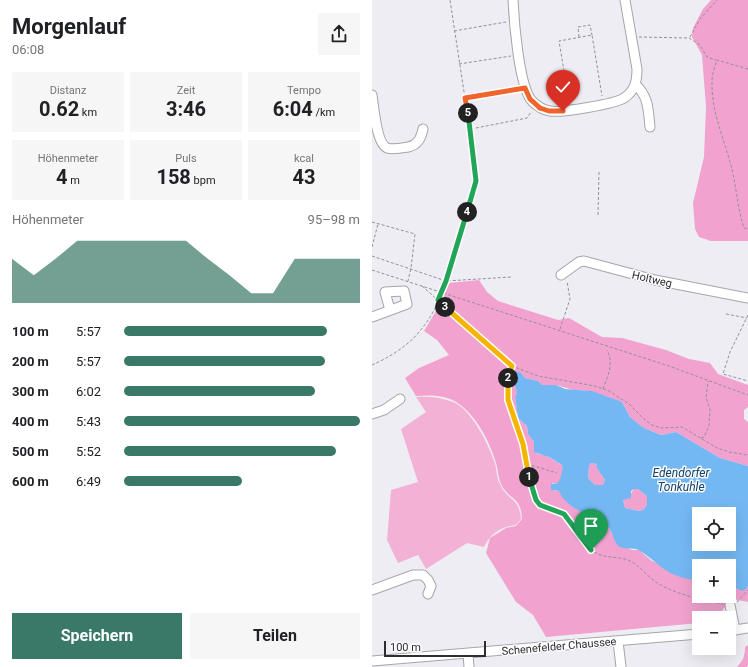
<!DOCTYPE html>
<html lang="de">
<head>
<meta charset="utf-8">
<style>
	body { margin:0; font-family:Roboto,sans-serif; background:#f6f6f6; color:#202124; height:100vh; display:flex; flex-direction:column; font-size:15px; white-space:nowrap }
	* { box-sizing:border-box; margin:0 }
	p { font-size:13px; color:#757577 }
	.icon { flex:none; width:22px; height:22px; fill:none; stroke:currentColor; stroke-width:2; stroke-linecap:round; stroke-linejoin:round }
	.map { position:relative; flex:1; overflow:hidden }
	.panel { display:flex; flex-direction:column; background:#fff; width:372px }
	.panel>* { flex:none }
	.tools { position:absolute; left:320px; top:507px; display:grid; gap:8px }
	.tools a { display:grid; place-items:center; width:44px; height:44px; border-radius:0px; background:#fff; box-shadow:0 4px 16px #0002; font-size:20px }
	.scale { position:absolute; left:12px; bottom:10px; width:102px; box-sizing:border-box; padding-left:4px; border:2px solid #2e2e30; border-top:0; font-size:11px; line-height:14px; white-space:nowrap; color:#2e2e30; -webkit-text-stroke:3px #fcfbfe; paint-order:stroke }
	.pin { position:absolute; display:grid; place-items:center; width:34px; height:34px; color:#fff; margin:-41px -17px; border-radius:50% 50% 50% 0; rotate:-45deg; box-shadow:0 0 4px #0007 }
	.pin .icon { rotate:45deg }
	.km { position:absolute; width:20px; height:20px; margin:-10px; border-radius:50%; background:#222; color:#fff; font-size:11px; line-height:20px; text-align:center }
	.round { display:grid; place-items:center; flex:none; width:42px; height:42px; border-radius:0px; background:#f6f6f6 }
	.summary { display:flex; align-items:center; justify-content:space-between; height:68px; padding:0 12px }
	h1 { font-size:22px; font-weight:700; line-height:30px }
	.stats { display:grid; grid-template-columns:repeat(3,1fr); gap:6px; height:68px; padding:4px 12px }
	.stats div { display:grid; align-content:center; border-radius:0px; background:#f6f6f6; text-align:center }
	.stats b { font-size:20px; font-weight:700 }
	.stats small { font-size:11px; font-weight:400 }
	.stats p { font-size:11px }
	.chart { height:112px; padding:8px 12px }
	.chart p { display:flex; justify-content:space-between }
	.chart svg { width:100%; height:72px; margin-top:4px; fill:#3a7967; opacity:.7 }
	.button { display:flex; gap:8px; margin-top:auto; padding:8px 12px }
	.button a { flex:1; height:46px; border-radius:0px; background:#3a7967; color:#fff; font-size:16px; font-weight:700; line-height:46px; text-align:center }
	.button a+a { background:#f6f6f6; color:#202124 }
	ul { padding:0 12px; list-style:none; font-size:13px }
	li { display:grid; grid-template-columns:64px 48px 1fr; align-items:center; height:30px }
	li i { height:10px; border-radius:5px; background:#3a7967 }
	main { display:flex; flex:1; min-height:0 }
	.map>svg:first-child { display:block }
	.green { fill:#f2b1d5 }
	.forest { fill:#f1a2cf }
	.water { fill:#74b8f3; fill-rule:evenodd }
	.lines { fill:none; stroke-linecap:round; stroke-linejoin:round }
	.minor-casing { stroke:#a6a5aa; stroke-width:11 }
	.path { stroke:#929195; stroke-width:1; stroke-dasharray:3 2; stroke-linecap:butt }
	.minor { stroke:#fff; stroke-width:9 }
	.split-1-casing { stroke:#fff; stroke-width:8 }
	.split-2-casing { stroke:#fff; stroke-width:8 }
	.split-3-casing { stroke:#fff; stroke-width:8 }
	.split-4-casing { stroke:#fff; stroke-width:8 }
	.split-5-casing { stroke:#fff; stroke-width:8 }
	.split-6-casing { stroke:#fff; stroke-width:8 }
	.split-7-casing { stroke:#fff; stroke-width:8 }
	.split-1 { stroke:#22a559; stroke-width:5 }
	.split-2 { stroke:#f5b400; stroke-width:5 }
	.split-3 { stroke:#f5b400; stroke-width:5 }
	.split-4 { stroke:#22a559; stroke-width:5 }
	.split-5 { stroke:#22a559; stroke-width:5 }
	.split-6 { stroke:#f0652b; stroke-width:5 }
	.split-7 { stroke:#f0652b; stroke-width:5 }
	.labels { text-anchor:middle; stroke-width:3; stroke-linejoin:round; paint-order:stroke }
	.street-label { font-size:11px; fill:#2e2e30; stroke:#fcfbfe }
	.water-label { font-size:12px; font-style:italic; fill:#114369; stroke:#fcfbfe }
</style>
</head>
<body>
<main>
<section class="panel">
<div class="summary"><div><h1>Morgenlauf</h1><p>06:08</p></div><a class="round"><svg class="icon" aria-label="share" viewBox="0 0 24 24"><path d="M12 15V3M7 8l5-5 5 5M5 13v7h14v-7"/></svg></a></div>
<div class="stats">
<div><p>Distanz</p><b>0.62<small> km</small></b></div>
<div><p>Zeit</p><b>3:46</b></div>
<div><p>Tempo</p><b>6:04<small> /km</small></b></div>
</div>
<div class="stats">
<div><p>Höhenmeter</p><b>4<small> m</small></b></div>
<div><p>Puls</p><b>158<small> bpm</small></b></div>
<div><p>kcal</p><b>43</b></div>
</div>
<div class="chart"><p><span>Höhenmeter</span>95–98 m</p>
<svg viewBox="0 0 160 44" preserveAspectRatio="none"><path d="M0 44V17L10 27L20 17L30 6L40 6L50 6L60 6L70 6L80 6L90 17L100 27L110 38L120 38L130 17L140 17L150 17L160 17V44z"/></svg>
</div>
<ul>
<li><b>100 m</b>5:57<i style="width:86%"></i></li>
<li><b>200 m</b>5:57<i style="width:85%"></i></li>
<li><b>300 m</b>6:02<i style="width:81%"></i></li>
<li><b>400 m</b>5:43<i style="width:100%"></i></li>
<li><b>500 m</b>5:52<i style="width:90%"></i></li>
<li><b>600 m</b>6:49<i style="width:50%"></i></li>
</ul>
<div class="button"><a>Speichern</a><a>Teilen</a></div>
</section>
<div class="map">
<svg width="376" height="667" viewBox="0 0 376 667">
	<rect width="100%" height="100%" fill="#eeedf3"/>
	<!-- green -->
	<path class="green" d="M44,397C56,396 69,397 81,402C99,409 116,443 122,461C125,468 124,477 128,484C135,501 147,496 149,519L144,525C128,527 119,533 112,547L95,543L54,569L46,555L26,563L15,540L19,490L46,482L29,429L54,412Z"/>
	<!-- forest -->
	<path class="forest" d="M339,0H376V241H339L327,237L323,229L321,203L332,157L334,107L330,55L320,37L321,28L331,9Z
		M107,280L115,292L126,301L186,320L197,318L230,337L250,338L294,350L317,359L338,363L346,374L376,385V407L372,410V419L376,422V466L348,458L304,432L289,435L272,428L258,417L250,402L242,401L239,398L211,390H202L184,385H170L166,381L153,378L149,373L141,379L145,393L143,397L146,418L155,426L156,434L162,442V449L166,454L173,455L190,465L191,472L187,483H180L182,491H187C190,495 192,499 195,502C209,515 240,519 243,541L260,550H267L280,561L327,581V596H357V584L374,589L376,586V602L361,599L351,609L350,618H327V623L174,637L161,615L144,602L114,553L118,538L134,528L144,526L150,519C149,495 136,500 129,484C126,477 126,469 124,463C118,442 103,413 84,402C73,395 56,395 44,396L33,378L47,368L77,355L65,340L52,331L67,306L77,283Z
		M219,463L225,464L224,467L233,480L231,485H223L216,478L217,466Z
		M262,489H266L275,496V505L271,510L267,511L253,508L251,500L256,498Z
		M376,645V665L375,667H365C371,661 373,656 373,647Z"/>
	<!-- water -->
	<path class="water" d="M143,371L149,373L153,378L166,381L170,385H184L193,389L220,391L250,402L258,417L272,428L289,435L304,432L348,458L376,466V586L374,589L370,591L357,584V566H327V581C319,579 310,578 303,575C290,570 280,558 268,551C263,547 255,550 248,547C240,542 243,531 233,525C219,515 194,509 187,491L179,490V484L186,483C189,478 191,471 190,465L177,457L162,452V442L156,434L155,426L146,418L143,397L145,393L141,379ZM219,463L225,464L224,467L233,480L231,485H223L216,478L217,466ZM262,489H266L275,496V505L271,510L267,511L253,508L251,500L259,498V491ZM327,514H357V544H327Z"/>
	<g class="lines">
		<defs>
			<path id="minor" d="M141,0C142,21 147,87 160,101C165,106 171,110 178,111C189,113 243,104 252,98C263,91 265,81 265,69L253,0
				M263,84C277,97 276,109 278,127
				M0,95C2,107 4,143 15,148C21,150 30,148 36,147C46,145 49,138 51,129
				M189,275L207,262L212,261L283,280L376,298
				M0,317L35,304L32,291L13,292L18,310
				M0,414L12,410L28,399
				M0,590L41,575H51L56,580L59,586L56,594
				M358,605L363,630
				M357,631L376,628
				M246,641L249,667
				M96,654L97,667
				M0,661L327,634"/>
		</defs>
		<!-- minor casing -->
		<use href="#minor" class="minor-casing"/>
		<!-- path -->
		<path class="path" d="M82,31L134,22
			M207,37L206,27L218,25L220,35
			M267,37L317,38L328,45L335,57L344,60
			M318,37L328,19L345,0
			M87,64L139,56
			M376,69L345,60C343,66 340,74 340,81C339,114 354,142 361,174C365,192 366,210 372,228L376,229
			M93,98L145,89
			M197,101L187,41L220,35L230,96
			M99,129L155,118L159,112
			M226,215L227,172
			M0,222L43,234L39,268L36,281
			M0,247L6,224
			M0,256L74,281L139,277
			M0,270L297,366L376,395
			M50,286L140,366L166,376L223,386L237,391L257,404L271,418L280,425L289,428L310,427L345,448L357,452L376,455
			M354,314L375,318
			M376,315L358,352L351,374L376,381
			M188,329L198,299L195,281
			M0,365C16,358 36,346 47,332C71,305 80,263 90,229C96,209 104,190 104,170L78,0
			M140,366C130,395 140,407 148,433C153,451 155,488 164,501C170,509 183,508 192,513C206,522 209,541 221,551C231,559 245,556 256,560C268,565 276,578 287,584C306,595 330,600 351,604
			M231,389C236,376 242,363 235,350
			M329,438L332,437L337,426L338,409L334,398L336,381
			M155,464L185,473
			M365,602L376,590"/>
		<!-- minor -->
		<use href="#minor" class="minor"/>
	</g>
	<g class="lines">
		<defs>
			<path id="split-1" d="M157,477L164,500L168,505L192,514L219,550"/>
			<path id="split-2" d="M136,378V400L151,444L157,477"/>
			<path id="split-3" d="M73,307L140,366L136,378"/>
			<path id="split-4" d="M73,307L66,300L74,281L95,212"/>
			<path id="split-5" d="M95,212L104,181L96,113"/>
			<path id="split-6" d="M96,113L93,98L153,88L158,99L168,108"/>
			<path id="split-7" d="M168,108L177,111H191"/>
		</defs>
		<!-- split-1 casing -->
		<use href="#split-1" class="split-1-casing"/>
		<!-- split-2 casing -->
		<use href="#split-2" class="split-2-casing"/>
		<!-- split-3 casing -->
		<use href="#split-3" class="split-3-casing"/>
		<!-- split-4 casing -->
		<use href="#split-4" class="split-4-casing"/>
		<!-- split-5 casing -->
		<use href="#split-5" class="split-5-casing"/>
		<!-- split-6 casing -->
		<use href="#split-6" class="split-6-casing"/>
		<!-- split-7 casing -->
		<use href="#split-7" class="split-7-casing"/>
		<!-- split-1 -->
		<use href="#split-1" class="split-1"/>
		<!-- split-2 -->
		<use href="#split-2" class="split-2"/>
		<!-- split-3 -->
		<use href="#split-3" class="split-3"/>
		<!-- split-4 -->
		<use href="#split-4" class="split-4"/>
		<!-- split-5 -->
		<use href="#split-5" class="split-5"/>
		<!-- split-6 -->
		<use href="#split-6" class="split-6"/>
		<!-- split-7 -->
		<use href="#split-7" class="split-7"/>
	</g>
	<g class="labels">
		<!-- street labels -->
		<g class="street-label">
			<text transform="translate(280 279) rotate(13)" y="4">Holtweg</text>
			<text transform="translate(187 646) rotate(-5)" y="4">Schenefelder Chaussee</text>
		</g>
		<!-- water labels -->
		<g class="water-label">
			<text x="309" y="477">Edendorfer<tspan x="309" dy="14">Tonkuhle</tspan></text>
		</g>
	</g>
</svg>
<div class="tools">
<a><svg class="icon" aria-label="locate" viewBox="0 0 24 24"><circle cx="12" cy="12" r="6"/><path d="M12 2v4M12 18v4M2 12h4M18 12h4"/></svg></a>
<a>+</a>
<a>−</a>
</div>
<div class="scale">100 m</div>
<div class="pin" style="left:219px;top:550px;background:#1e9e55"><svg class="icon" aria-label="arrive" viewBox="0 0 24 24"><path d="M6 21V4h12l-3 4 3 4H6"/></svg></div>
<div class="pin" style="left:191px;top:111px;background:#d93025"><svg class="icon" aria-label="check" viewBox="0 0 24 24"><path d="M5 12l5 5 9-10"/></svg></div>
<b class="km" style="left:157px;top:477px">1</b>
<b class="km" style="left:136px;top:378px">2</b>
<b class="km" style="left:73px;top:307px">3</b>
<b class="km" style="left:95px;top:212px">4</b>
<b class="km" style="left:96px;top:113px">5</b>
</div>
</main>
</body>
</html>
